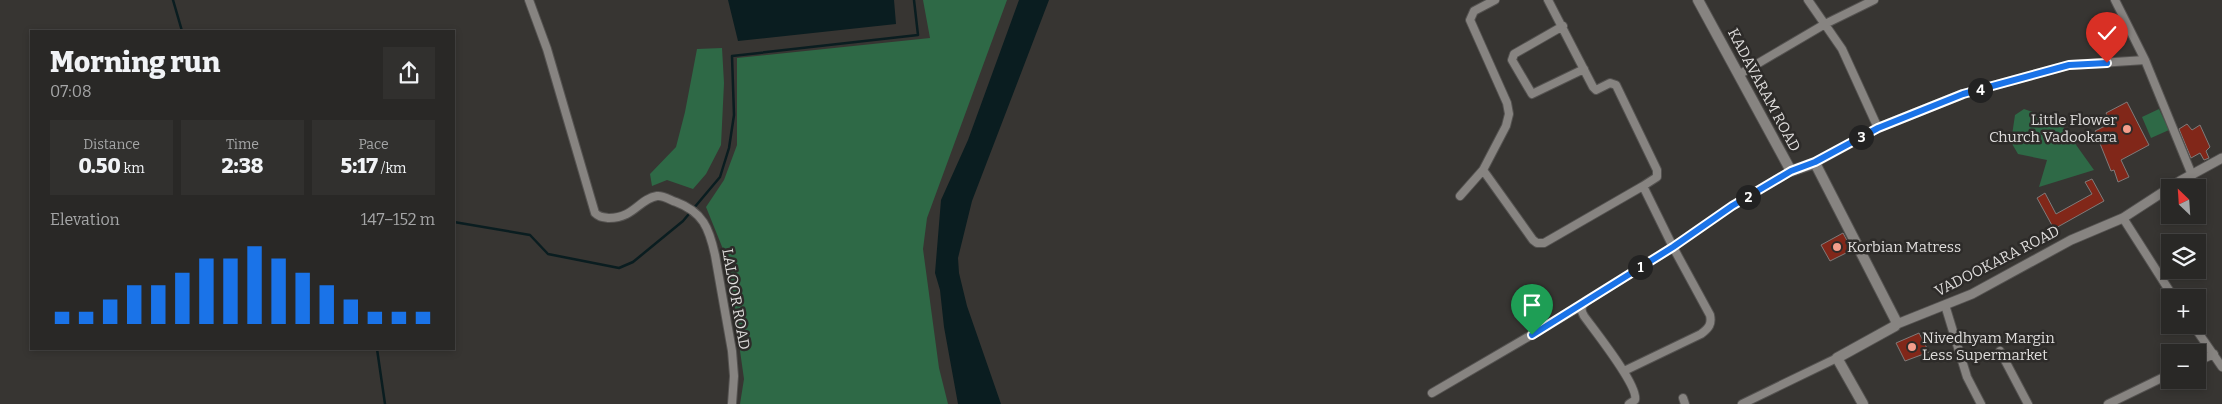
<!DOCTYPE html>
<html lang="en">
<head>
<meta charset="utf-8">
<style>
	body { margin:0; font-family:Bitter,serif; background:#31302e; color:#f1f3f6; height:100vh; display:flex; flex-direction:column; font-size:19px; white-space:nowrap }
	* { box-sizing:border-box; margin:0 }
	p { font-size:16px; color:#a5a6a7 }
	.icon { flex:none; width:28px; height:28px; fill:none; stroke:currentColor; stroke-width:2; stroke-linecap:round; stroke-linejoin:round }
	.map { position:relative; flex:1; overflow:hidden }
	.panel { position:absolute; left:30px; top:30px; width:425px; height:320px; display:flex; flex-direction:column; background:#292826; border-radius:0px; box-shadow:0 2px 8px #0003,0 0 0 1px #454443 }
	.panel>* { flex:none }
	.needle { width:32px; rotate:335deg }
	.controls { position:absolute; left:2161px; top:179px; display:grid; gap:10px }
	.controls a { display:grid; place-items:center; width:45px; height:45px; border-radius:0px; background:#292826; box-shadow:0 2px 8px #0003,0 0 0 1px #454443; font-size:25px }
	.pin { position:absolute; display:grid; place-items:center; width:42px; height:42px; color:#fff; margin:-51px -21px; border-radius:50% 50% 50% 0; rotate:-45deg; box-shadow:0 0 5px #0007 }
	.pin .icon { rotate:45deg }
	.km { position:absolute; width:25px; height:25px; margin:-12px; border-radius:50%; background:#222; color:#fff; font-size:14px; line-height:25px; text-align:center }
	.round { display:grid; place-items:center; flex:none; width:52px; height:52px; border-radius:0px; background:#31302e }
	.summary { display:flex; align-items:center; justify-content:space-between; height:85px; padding:0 20px }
	h1 { font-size:28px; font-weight:800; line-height:38px }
	.figures { display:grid; grid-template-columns:repeat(3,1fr); gap:8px; height:85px; padding:5px 20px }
	.figures div { display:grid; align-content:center; border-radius:0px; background:#31302e; text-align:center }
	.figures b { font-size:21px; font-weight:800 }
	.figures small { font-size:14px; font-weight:400 }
	.figures p { font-size:14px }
	.chart { height:140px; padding:10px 20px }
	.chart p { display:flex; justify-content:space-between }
	.chart svg { width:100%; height:90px; margin-top:5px; stroke:#1a73e8; stroke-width:6 }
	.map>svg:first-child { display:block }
	.green { fill:#2e6946 }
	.water { fill:#0a1d20 }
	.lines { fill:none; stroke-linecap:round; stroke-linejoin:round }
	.stream { stroke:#0a1d20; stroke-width:2.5 }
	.building { fill:#812719; stroke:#7f7b7a }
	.minor-casing { stroke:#545250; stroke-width:10 }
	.tertiary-casing { stroke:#545250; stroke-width:11 }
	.secondary-casing { stroke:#545250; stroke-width:12 }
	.minor { stroke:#878481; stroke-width:8 }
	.tertiary { stroke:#878481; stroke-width:9 }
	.secondary { stroke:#878481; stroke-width:10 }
	.route-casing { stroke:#fff; stroke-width:10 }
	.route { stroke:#1a73e8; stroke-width:6 }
	.poi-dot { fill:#f49d8b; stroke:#2d2b29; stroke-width:2 }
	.labels { text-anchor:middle; stroke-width:5; stroke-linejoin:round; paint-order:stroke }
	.street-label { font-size:15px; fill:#dedcdb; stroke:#2d2b29 }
	.poi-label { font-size:15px; fill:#dedcdb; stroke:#2d2b29; text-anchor:start }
</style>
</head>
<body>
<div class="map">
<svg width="2222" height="404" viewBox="0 0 2222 404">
	<rect width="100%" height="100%" fill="#373532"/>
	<!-- green -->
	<path class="green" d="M923,0H1007L927,218L923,249L939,368L948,404H740L744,379L727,259L706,207L724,180L737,145V58L930,38Z
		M722,48L724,83L721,145L706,174L693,189L667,180L652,186L650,174L676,147L685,112L697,49Z
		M2024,109L2059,121L2094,170L2039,187L2047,160L2018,154L2011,142L2015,115Z
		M2159,109L2169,130L2151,138L2142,117Z"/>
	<!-- water -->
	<path class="water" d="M728,0H894L896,24L738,41Z
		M1019,0H1049L972,201L958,258L959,273L967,306L1001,404H958L944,327L940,290L935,273L941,200L968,140Z"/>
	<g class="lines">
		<!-- stream -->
		<path class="stream" d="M173,0L182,31
			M454,222L530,235L548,254L619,268L633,262L683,221L720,177L729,148L734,115L732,56L918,35L914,0
			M377,349L385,404"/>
	</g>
	<!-- building -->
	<path class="building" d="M2127,102L2149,145L2121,160L2129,177L2118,182L2114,170L2111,171L2095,131L2111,123L2106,113Z
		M2187,124L2192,130L2200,125L2210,147L2206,151L2209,158L2204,160L2200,153L2191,158L2179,129Z
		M2092,179L2104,201L2054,229L2037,198L2045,193L2056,214L2092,194L2085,182Z
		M1843,233L1852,250L1830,261L1821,245Z
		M1919,333L1929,352L1905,361L1896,343Z"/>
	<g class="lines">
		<defs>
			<path id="minor" d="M529,0L547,49L595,213C599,217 602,217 609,218C634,218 639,199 657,196C663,195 670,200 676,202C703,212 709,228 715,255L732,351L734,376L732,404
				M1548,0L1593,87L1596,90L1610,83L1616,85L1657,170V177L1643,186L1673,247L1586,301C1581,307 1580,309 1584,316C1594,330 1639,386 1635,400L1629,404
				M1808,0L1842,49L1878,128
				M1563,26L1514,54L1512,60L1532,94L1584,69
				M2145,60L2192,175
				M1740,74L1825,24L1874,0
				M1815,163L1878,128L1963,94L2069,65L2145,60L2115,0
				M1483,170L1533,240L1537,243H1544L1643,186
				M1460,196L1483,170L1506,126L1509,114L1507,103L1470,20L1474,11L1495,0
				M2123,218L2174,298
				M1945,305L1967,377L1981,404
				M2193,325L2222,367
				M2000,351L2028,404
				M2198,361L2214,354
				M1624,371L1701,334C1709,328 1712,324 1710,315L1673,247L1732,206L1791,171
				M1432,393L1581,306
				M1683,398L1685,404
				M1742,404L1837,358
				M2108,404L2170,374"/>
			<path id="tertiary" d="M1897,324L1972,294L2071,240L2123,218L2180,181L2222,158"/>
			<path id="secondary" d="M1698,0L1791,171L1815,163L1896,321L1895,326L1837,358L1863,404"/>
		</defs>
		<!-- minor casing -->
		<use href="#minor" class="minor-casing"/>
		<!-- tertiary casing -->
		<use href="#tertiary" class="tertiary-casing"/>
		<!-- secondary casing -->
		<use href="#secondary" class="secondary-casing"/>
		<!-- minor -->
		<use href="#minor" class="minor"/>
		<!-- tertiary -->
		<use href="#tertiary" class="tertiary"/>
		<!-- secondary -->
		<use href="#secondary" class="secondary"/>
	</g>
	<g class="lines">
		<defs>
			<path id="route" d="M1532,335L1673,247L1732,206L1791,171L1815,162L1878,128L1963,94L2069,65L2107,63"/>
		</defs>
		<!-- route casing -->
		<use href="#route" class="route-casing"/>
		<!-- route -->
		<use href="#route" class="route"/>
	</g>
	<!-- markers -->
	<g class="poi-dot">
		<circle cx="2127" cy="129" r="5"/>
		<circle cx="1837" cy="247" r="5"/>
		<circle cx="1912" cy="347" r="5"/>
	</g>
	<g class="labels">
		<!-- street labels -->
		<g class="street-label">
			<text transform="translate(1764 90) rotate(62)" y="5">KADAVARAM ROAD</text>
			<text transform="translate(1997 261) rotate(-27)" y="5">VADOOKARA ROAD</text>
			<text transform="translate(736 299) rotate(80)" y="5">LALOOR ROAD</text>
		</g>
		<!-- poi labels -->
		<g class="poi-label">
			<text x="2117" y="125" text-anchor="end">Little Flower<tspan x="2117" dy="17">Church Vadookara</tspan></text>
			<text x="1847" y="252">Korbian Matress</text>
			<text x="1922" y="343">Nivedhyam Margin<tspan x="1922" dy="17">Less Supermarket</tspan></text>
		</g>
	</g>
</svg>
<div class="controls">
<a><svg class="needle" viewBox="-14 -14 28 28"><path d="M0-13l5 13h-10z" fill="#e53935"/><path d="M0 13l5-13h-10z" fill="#a5a6a7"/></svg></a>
<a><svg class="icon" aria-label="layers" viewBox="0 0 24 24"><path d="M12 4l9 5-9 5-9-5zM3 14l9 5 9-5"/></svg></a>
<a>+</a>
<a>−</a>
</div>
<div class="pin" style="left:1532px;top:335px;background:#1e9e55"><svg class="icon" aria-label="arrive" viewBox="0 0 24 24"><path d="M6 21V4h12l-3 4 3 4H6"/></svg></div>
<div class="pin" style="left:2107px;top:63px;background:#d93025"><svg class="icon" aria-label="check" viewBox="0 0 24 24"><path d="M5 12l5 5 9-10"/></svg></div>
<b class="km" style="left:1640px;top:267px">1</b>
<b class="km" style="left:1748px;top:197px">2</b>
<b class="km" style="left:1861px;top:137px">3</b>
<b class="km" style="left:1980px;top:90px">4</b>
<section class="panel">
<div class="summary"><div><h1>Morning run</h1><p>07:08</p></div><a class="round"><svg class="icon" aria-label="share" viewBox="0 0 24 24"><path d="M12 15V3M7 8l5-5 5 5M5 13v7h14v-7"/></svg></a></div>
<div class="figures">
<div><p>Distance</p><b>0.50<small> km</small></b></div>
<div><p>Time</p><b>2:38</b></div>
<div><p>Pace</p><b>5:17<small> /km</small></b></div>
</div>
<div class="chart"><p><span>Elevation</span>147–152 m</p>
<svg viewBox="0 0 160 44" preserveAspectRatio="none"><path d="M5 44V38M15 44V38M25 44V32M35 44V25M45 44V25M55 44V19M65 44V12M75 44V12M85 44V6M95 44V12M105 44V19M115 44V25M125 44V32M135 44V38M145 44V38M155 44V38"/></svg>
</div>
</section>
</div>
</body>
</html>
